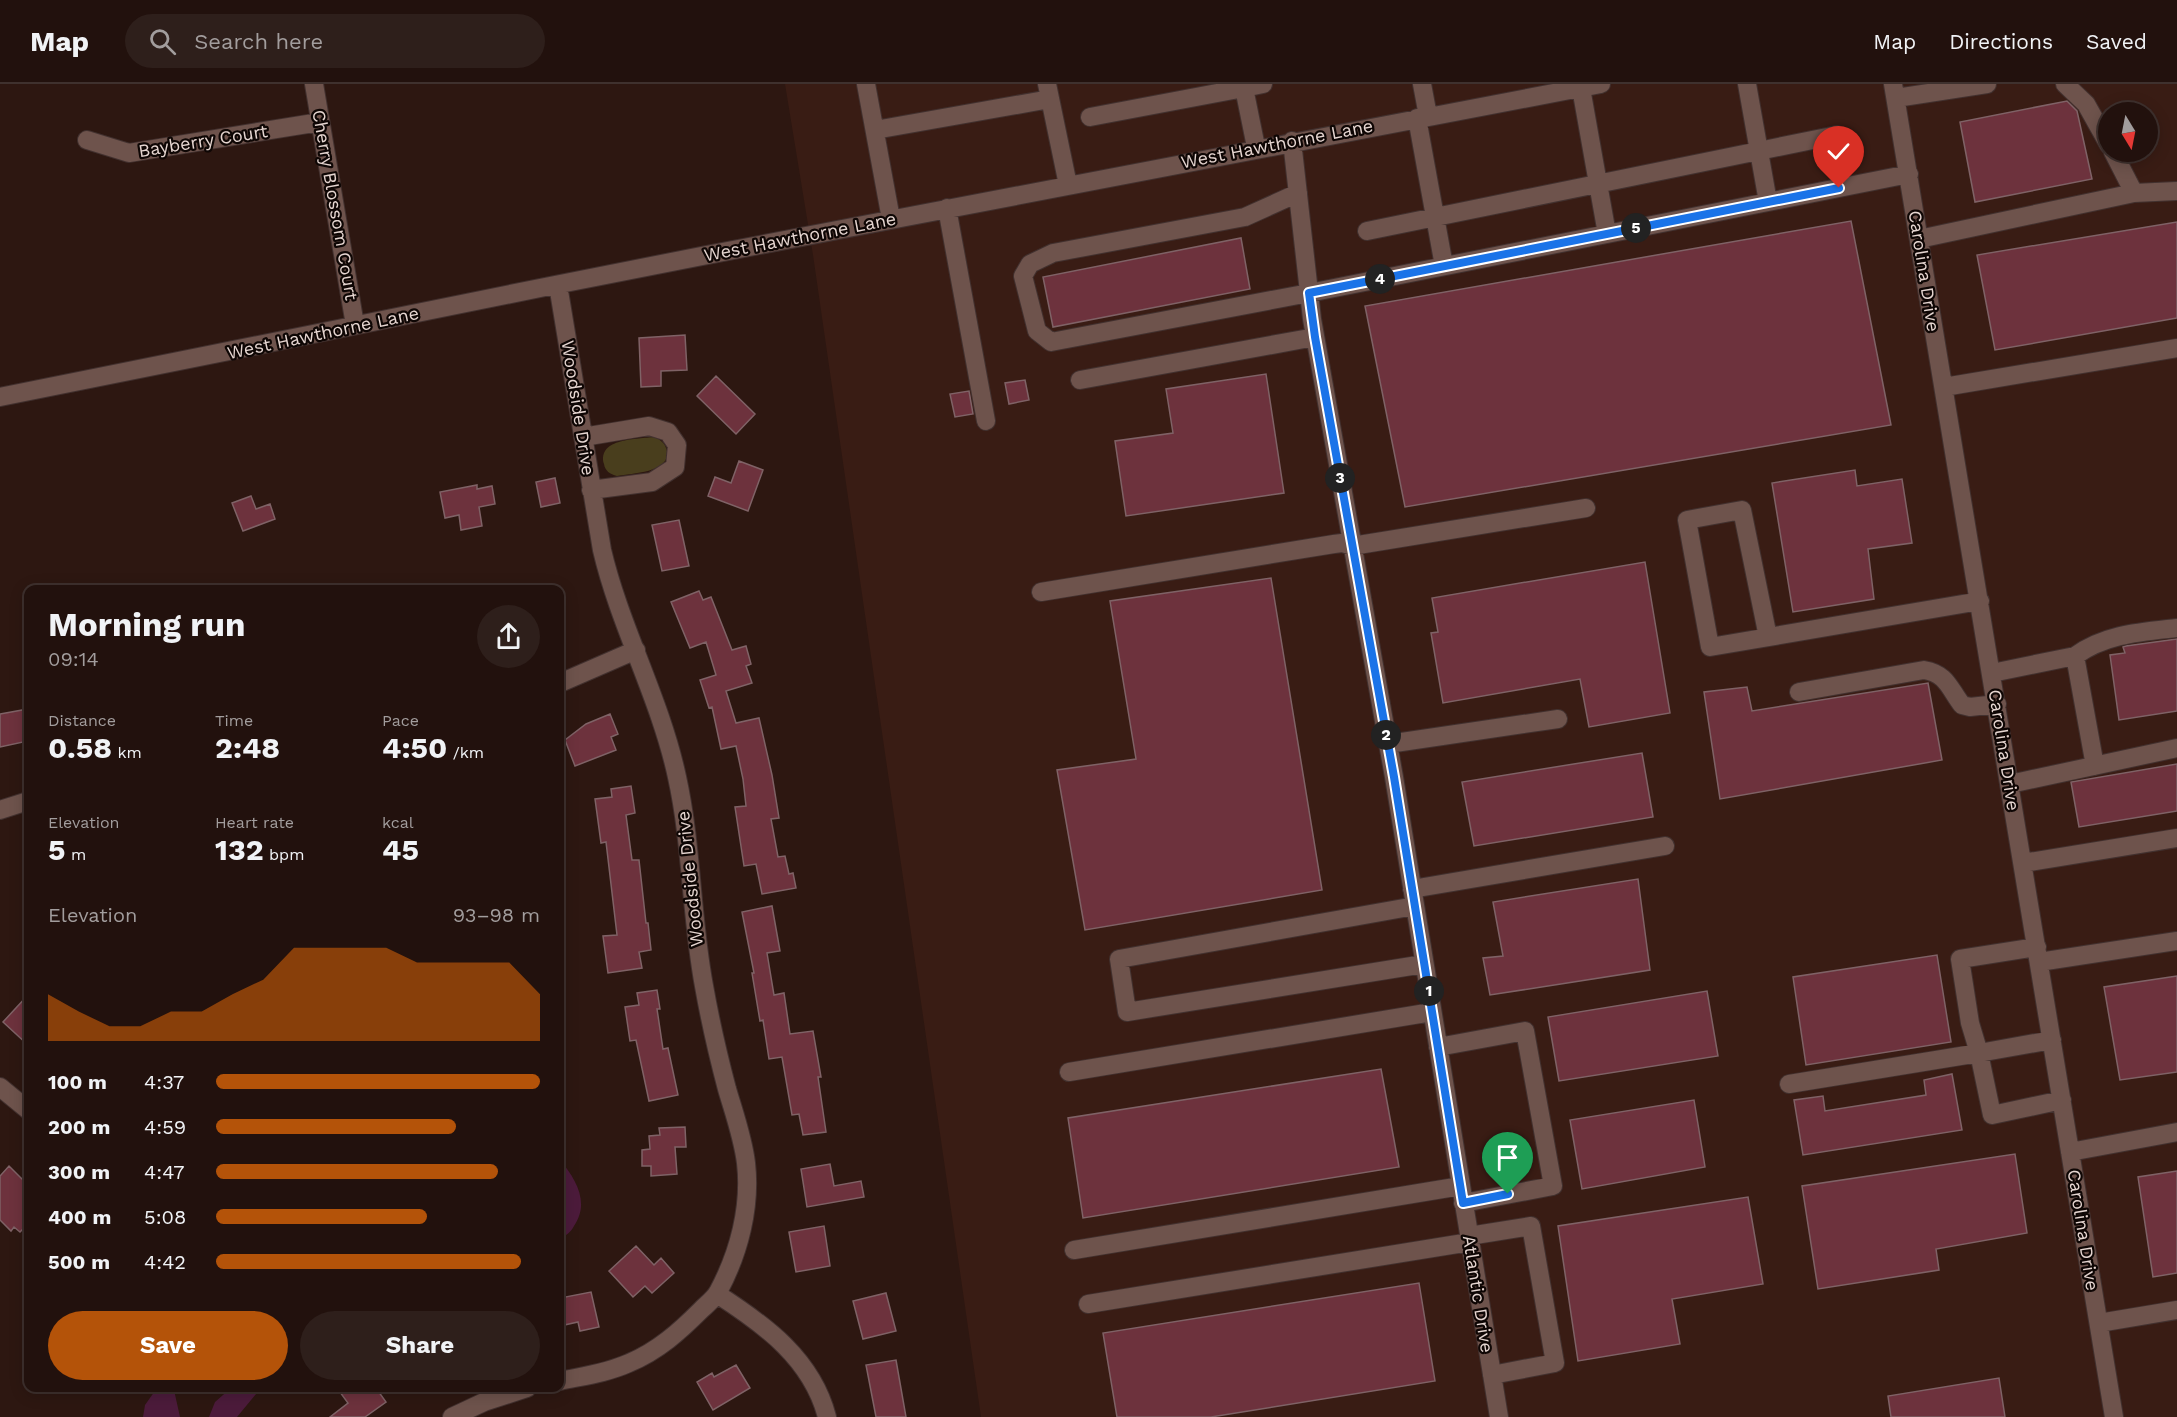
<!DOCTYPE html>
<html lang="en">
<head>
<meta charset="utf-8">
<style>
	body { margin:0; font-family:"Work Sans",sans-serif; background:#2e1f1b; color:#f1f3f6; height:100vh; display:flex; flex-direction:column; font-size:22px; white-space:nowrap }
	* { box-sizing:border-box; margin:0 }
	p { font-size:20px; color:#a29d9d }
	.icon { flex:none; width:33px; height:33px; fill:none; stroke:currentColor; stroke-width:2; stroke-linecap:round; stroke-linejoin:round }
	.map { position:relative; flex:1; overflow:hidden }
	.side { position:absolute; left:24px; top:501px; width:540px; height:807px; display:flex; flex-direction:column; background:#22110d; border-radius:12px; box-shadow:0 3px 15px #0003,0 0 0 2px #3f312e }
	.side>* { flex:none }
	.needle { width:39px; rotate:170deg }
	.tools { position:absolute; left:2098px; top:18px; display:grid; gap:12px }
	.tools a { display:grid; place-items:center; width:60px; height:60px; border-radius:50%; background:#22110d; box-shadow:0 3px 15px #0003,0 0 0 2px #3f312e; font-size:30px }
	.pin { position:absolute; display:grid; place-items:center; width:51px; height:51px; color:#fff; margin:-62px -26px; border-radius:50% 50% 50% 0; rotate:-45deg; box-shadow:0 0 6px #0007 }
	.pin .icon { rotate:45deg }
	.km { position:absolute; width:30px; height:30px; margin:-15px; border-radius:50%; background:#222; color:#fff; font-size:16px; line-height:30px; text-align:center }
	.round { display:grid; place-items:center; flex:none; width:63px; height:63px; border-radius:32px; background:#2e1f1b }
	.summary { display:flex; align-items:center; justify-content:space-between; height:102px; padding:0 24px }
	h1 { font-size:33px; font-weight:700; line-height:45px }
	.metrics { display:grid; grid-template-columns:repeat(3,1fr); gap:9px; height:102px; padding:6px 24px }
	.metrics div { display:grid; align-content:center }
	.metrics b { font-size:30px; font-weight:700 }
	.metrics small { font-size:16px; font-weight:400 }
	.metrics p { font-size:16px }
	.chart { height:168px; padding:12px 24px }
	.chart p { display:flex; justify-content:space-between }
	.chart svg { width:100%; height:108px; margin-top:6px; fill:#b45309; opacity:.7 }
	.primary-button { display:flex; gap:12px; margin-top:auto; padding:12px 24px }
	.primary-button a { flex:1; height:69px; border-radius:36px; background:#b45309; color:#fff; font-size:24px; font-weight:700; line-height:69px; text-align:center }
	.primary-button a+a { background:#2e1f1b; color:#f1f3f6 }
	ul { padding:0 24px; list-style:none; font-size:20px }
	li { display:grid; grid-template-columns:96px 72px 1fr; align-items:center; height:45px }
	li i { height:15px; border-radius:8px; background:#b45309 }
	header { display:flex; align-items:center; gap:36px; box-sizing:border-box; height:84px; padding:0 30px; background:#22110d; border-bottom:2px solid #3f312e }
	header strong { font-size:28px }
	nav { display:flex; gap:33px; margin-inline-start:auto; font-size:21px }
	.search { width:420px; height:54px; background:#2e1f1b; display:flex; align-items:center; gap:15px; box-sizing:border-box; padding:0 21px; border-radius:33px; color:#a29d9d; font-size:22px }
	.map>svg:first-child { display:block }
	.built { fill:#391c14; fill-rule:evenodd }
	.green { fill:#493e1d }
	.water { fill:#4c1b3b }
	.building { fill:#6d323d; stroke:#7f6266; stroke-width:1.5 }
	.lines { fill:none; stroke-linecap:round; stroke-linejoin:round }
	.minor-casing { stroke:#42312f; stroke-width:20 }
	.minor { stroke:#6e534c; stroke-width:18 }
	.route-casing { stroke:#fff; stroke-width:12 }
	.route { stroke:#1a73e8; stroke-width:8 }
	.labels { text-anchor:middle; stroke-width:4.5; stroke-linejoin:round; paint-order:stroke }
	.street-label { font-size:18px; fill:#e6d6d1; stroke:#0e0604 }
</style>
</head>
<body>
<header>
<strong>Map</strong>
<div class="search"><svg class="icon" aria-label="search" viewBox="0 0 24 24"><circle cx="10" cy="10" r="6"/><path d="M15 15l6 6"/></svg>Search here</div>
<nav><a>Map</a><a>Directions</a><a>Saved</a></nav>
</header>
<div class="map">
<svg width="2177" height="1333" viewBox="0 0 2177 1333">
	<rect width="100%" height="100%" fill="#2d1711"/>
	<!-- built -->
	<path class="built" d="M785,0H2177V1333H981L813,171ZM2109,28H2148V68H2109Z"/>
	<!-- green -->
	<path class="green" d="M654,353C661,356 665,359 667,367C670,389 632,389 617,392C610,390 605,387 604,380C597,354 638,355 654,353Z"/>
	<!-- water -->
	<path class="water" d="M560,1076C576,1095 590,1119 574,1142C570,1149 567,1151 560,1154Z
		M157,1304H176L174,1306L180,1333H143L145,1321Z
		M231,1304H261L237,1333H209L215,1318Z"/>
	<!-- building -->
	<path class="building" d="M2067,17L2077,27L2092,95L1975,118L1960,38Z
		M1851,137L1891,341L1405,423L1365,222Z
		M2177,138V234L1995,266L1977,171Z
		M1241,154L1250,205L1053,243L1043,193Z
		M685,251L687,286L661,287V302L641,303L639,254Z
		M1266,290L1284,409L1126,432L1115,357L1173,349L1166,305Z
		M716,292L755,330L736,350L697,312Z
		M1025,296L1029,316L1009,320L1005,299Z
		M969,307L973,330L955,333L950,310Z
		M739,377L763,386L748,427L708,412L715,393L731,399Z
		M1855,386L1857,402L1902,395L1912,459L1868,465L1874,515L1793,528L1772,399Z
		M555,394L560,419L541,423L536,398Z
		M477,401V405L492,402L495,420L479,423L482,442L461,446L459,431L445,434L440,408Z
		M251,412L256,425L270,420L275,435L243,447L232,419Z
		M679,436L689,482L662,487L652,441Z
		M1645,478L1670,629L1589,643L1580,595L1443,619L1431,549L1438,548L1432,514Z
		M1271,494L1322,806L1085,846L1057,686L1136,675L1110,517Z
		M699,507L703,516L711,513L732,566L746,562L751,580L746,582L752,599L726,607L736,639L759,634L772,691L779,734L771,735L778,773L785,772L789,790L793,789L796,804L762,810L756,780L744,782L735,723L746,722L743,695L736,662L721,665L712,623L709,624L700,596L716,591L706,558L690,564L671,518Z
		M2177,555V627L2119,636L2110,571L2125,569L2123,563L2126,562Z
		M1928,599L1942,676L1720,715L1704,608L1747,603L1752,627Z
		M28,625V657L0,663V630Z
		M610,630L618,650L611,653L616,666L575,682L565,656L586,640Z
		M1642,669L1653,733L1474,762L1462,698Z
		M2177,680V727L2079,743L2071,698Z
		M631,702L635,729L626,731L632,776H639L646,839H648L651,866L639,868L642,884L608,889L603,852L617,851L606,758L601,759L595,715L612,713L611,705Z
		M1638,795L1650,886L1490,911L1483,874L1503,872L1493,818Z
		M772,822L780,867L767,869L774,911L784,909L790,950L813,947L821,993H818L826,1048L803,1051L799,1030L792,1031L782,973L769,975L763,936L760,937L752,889H754L742,828Z
		M1937,871L1951,958L1806,981L1793,893Z
		M2177,892V988L2120,996L2104,903Z
		M657,906L660,925H657L663,965L668,964L678,1011L649,1017L636,956L630,957L625,923L639,921L637,909Z
		M1707,907L1718,972L1559,997L1548,933Z
		M28,911V961L3,938Z
		M1381,985L1399,1083L1083,1134L1068,1034Z
		M1952,990L1962,1046L1803,1071L1794,1016L1823,1012L1825,1027L1926,1011L1924,996Z
		M1694,1016L1705,1083L1582,1105L1570,1036Z
		M685,1043L686,1063H675L677,1090L651,1092V1082H642V1066L650,1065L649,1052L660,1051L659,1044Z
		M2015,1070L2027,1149L1936,1165L1939,1186L1818,1205L1802,1102Z
		M830,1080L834,1102L861,1097L864,1113L807,1123L801,1085Z
		M9,1082L28,1101V1140L20,1148L14,1143L11,1147L0,1136V1092Z
		M2177,1087V1189L2153,1193L2138,1093Z
		M1748,1113L1763,1200L1672,1215L1680,1260L1578,1277L1558,1142Z
		M824,1142L830,1182L796,1188L789,1148Z
		M636,1162L654,1181L661,1174L674,1189L652,1209L645,1202L633,1213L609,1187Z
		M1419,1199L1435,1297L1211,1333H1117L1103,1249Z
		M591,1208L599,1243L580,1247L578,1238L560,1242V1214Z
		M886,1209L896,1247L863,1255L853,1217Z
		M896,1276L906,1333H876L866,1281Z
		M736,1281L750,1304L713,1326L697,1298L712,1289L714,1293Z
		M1999,1294L2005,1333H1891L1888,1312Z
		M337,1304H376L386,1318L365,1333H330L348,1319Z"/>
	<g class="lines">
		<defs>
			<path id="minor" d="M314,0L355,241
				M866,0L891,135
				M1047,0L1068,101
				M1422,0L1428,32
				M1747,0L1768,118
				M1893,0L2114,1333
				M2065,0L2086,20L2109,61
				M1244,4L1263,0
				M1581,4L1607,150
				M1896,14L1987,0
				M1090,33L1244,4L1256,63
				M1417,34L1444,182
				M875,46L1050,15
				M87,56L129,69L320,38
				M1292,57L1312,235L1394,693L1499,1333
				M1298,109L1245,133L1053,169L1030,180L1023,192L1037,247L1051,258L1309,209L1909,90
				M2134,109L2177,107
				M947,124L986,337
				M1367,147L1837,51
				M1919,155L2134,109L2113,68
				M558,201L602,466C620,543 660,614 677,693C692,761 691,833 704,902C710,936 718,971 727,1005C734,1029 743,1054 746,1079C751,1123 739,1169 718,1208C714,1215 707,1220 701,1226C680,1247 658,1267 629,1279C607,1289 583,1292 560,1297
				M1080,296L1315,253
				M1944,303L2177,264
				M0,313C185,277 370,238 555,201C903,132 1251,64 1601,0
				M583,353L649,342L668,348L677,361L675,383L652,398L591,406
				M1041,508L1334,460L1342,459L1352,462L1586,424
				M1768,553L1742,426L1687,436L1710,563L1980,517
				M1992,589L2075,572
				M560,599L636,566
				M1799,608L1924,586C1947,590 1949,604 1962,621L1970,623L1997,620
				M1388,660L1558,635
				M2095,682L2075,572C2105,550 2141,548 2177,544
				M2010,700L2177,664
				M0,726L28,717
				M2023,779L2177,754
				M1412,805L1665,762
				M1415,822L1119,875L1127,928L1424,880
				M2039,878L2177,857
				M2052,956L1979,969L1992,1031L2062,1016
				M1438,963L1525,947L1553,1102L1463,1119
				M1069,988L1432,928
				M1789,1000L1979,969L1970,939L1960,875L2037,863
				M0,1003L28,1026
				M2070,1068L2177,1048
				M1469,1152L1531,1142L1555,1279L1492,1291
				M1074,1166L1461,1102
				M717,1210C765,1241 812,1275 827,1333
				M1088,1220L1470,1158
				M2099,1239L2177,1226
				M452,1333L484,1318L527,1304"/>
		</defs>
		<!-- minor casing -->
		<use href="#minor" class="minor-casing"/>
		<!-- minor -->
		<use href="#minor" class="minor"/>
	</g>
	<g class="lines">
		<defs>
			<path id="route" d="M1508,1110L1463,1119L1394,693L1315,253L1309,209L1839,104"/>
		</defs>
		<!-- route casing -->
		<use href="#route" class="route-casing"/>
		<!-- route -->
		<use href="#route" class="route"/>
	</g>
	<g class="labels">
		<!-- street labels -->
		<g class="street-label">
			<text transform="translate(203 57) rotate(-9)" y="6">Bayberry Court</text>
			<text transform="translate(1277 60) rotate(-11)" y="6">West Hawthorne Lane</text>
			<text transform="translate(335 121) rotate(80)" y="6">Cherry Blossom Court</text>
			<text transform="translate(800 153) rotate(-11)" y="6">West Hawthorne Lane</text>
			<text transform="translate(1924 187) rotate(81)" y="6">Carolina Drive</text>
			<text transform="translate(323 249) rotate(-12)" y="6">West Hawthorne Lane</text>
			<text transform="translate(578 324) rotate(81)" y="6">Woodside Drive</text>
			<text transform="translate(2004 666) rotate(81)" y="6">Carolina Drive</text>
			<text transform="translate(690 795) rotate(-96)" y="6">Woodside Drive</text>
			<text transform="translate(2083 1146) rotate(81)" y="6">Carolina Drive</text>
			<text transform="translate(1478 1210) rotate(81)" y="6">Atlantic Drive</text>
		</g>
	</g>
</svg>
<div class="tools">
<a><svg class="needle" viewBox="-14 -14 28 28"><path d="M0-13l5 13h-10z" fill="#e53935"/><path d="M0 13l5-13h-10z" fill="#a29d9d"/></svg></a>
</div>
<div class="pin" style="left:1508px;top:1110px;background:#1e9e55"><svg class="icon" aria-label="arrive" viewBox="0 0 24 24"><path d="M6 21V4h12l-3 4 3 4H6"/></svg></div>
<div class="pin" style="left:1839px;top:104px;background:#d93025"><svg class="icon" aria-label="check" viewBox="0 0 24 24"><path d="M5 12l5 5 9-10"/></svg></div>
<b class="km" style="left:1429px;top:907px">1</b>
<b class="km" style="left:1386px;top:651px">2</b>
<b class="km" style="left:1340px;top:394px">3</b>
<b class="km" style="left:1380px;top:195px">4</b>
<b class="km" style="left:1636px;top:144px">5</b>
<section class="side">
<div class="summary"><div><h1>Morning run</h1><p>09:14</p></div><a class="round"><svg class="icon" aria-label="share" viewBox="0 0 24 24"><path d="M12 15V3M7 8l5-5 5 5M5 13v7h14v-7"/></svg></a></div>
<div class="metrics">
<div><p>Distance</p><b>0.58<small> km</small></b></div>
<div><p>Time</p><b>2:48</b></div>
<div><p>Pace</p><b>4:50<small> /km</small></b></div>
</div>
<div class="metrics">
<div><p>Elevation</p><b>5<small> m</small></b></div>
<div><p>Heart rate</p><b>132<small> bpm</small></b></div>
<div><p>kcal</p><b>45</b></div>
</div>
<div class="chart"><p><span>Elevation</span>93–98 m</p>
<svg viewBox="0 0 160 44" preserveAspectRatio="none"><path d="M0 44V25L10 32L20 38L30 38L40 32L50 32L60 25L70 19L80 6L90 6L100 6L110 6L120 12L130 12L140 12L150 12L160 25V44z"/></svg>
</div>
<ul>
<li><b>100 m</b>4:37<i style="width:100%"></i></li>
<li><b>200 m</b>4:59<i style="width:74%"></i></li>
<li><b>300 m</b>4:47<i style="width:87%"></i></li>
<li><b>400 m</b>5:08<i style="width:65%"></i></li>
<li><b>500 m</b>4:42<i style="width:94%"></i></li>
</ul>
<div class="primary-button"><a>Save</a><a>Share</a></div>
</section>
</div>
</body>
</html>
